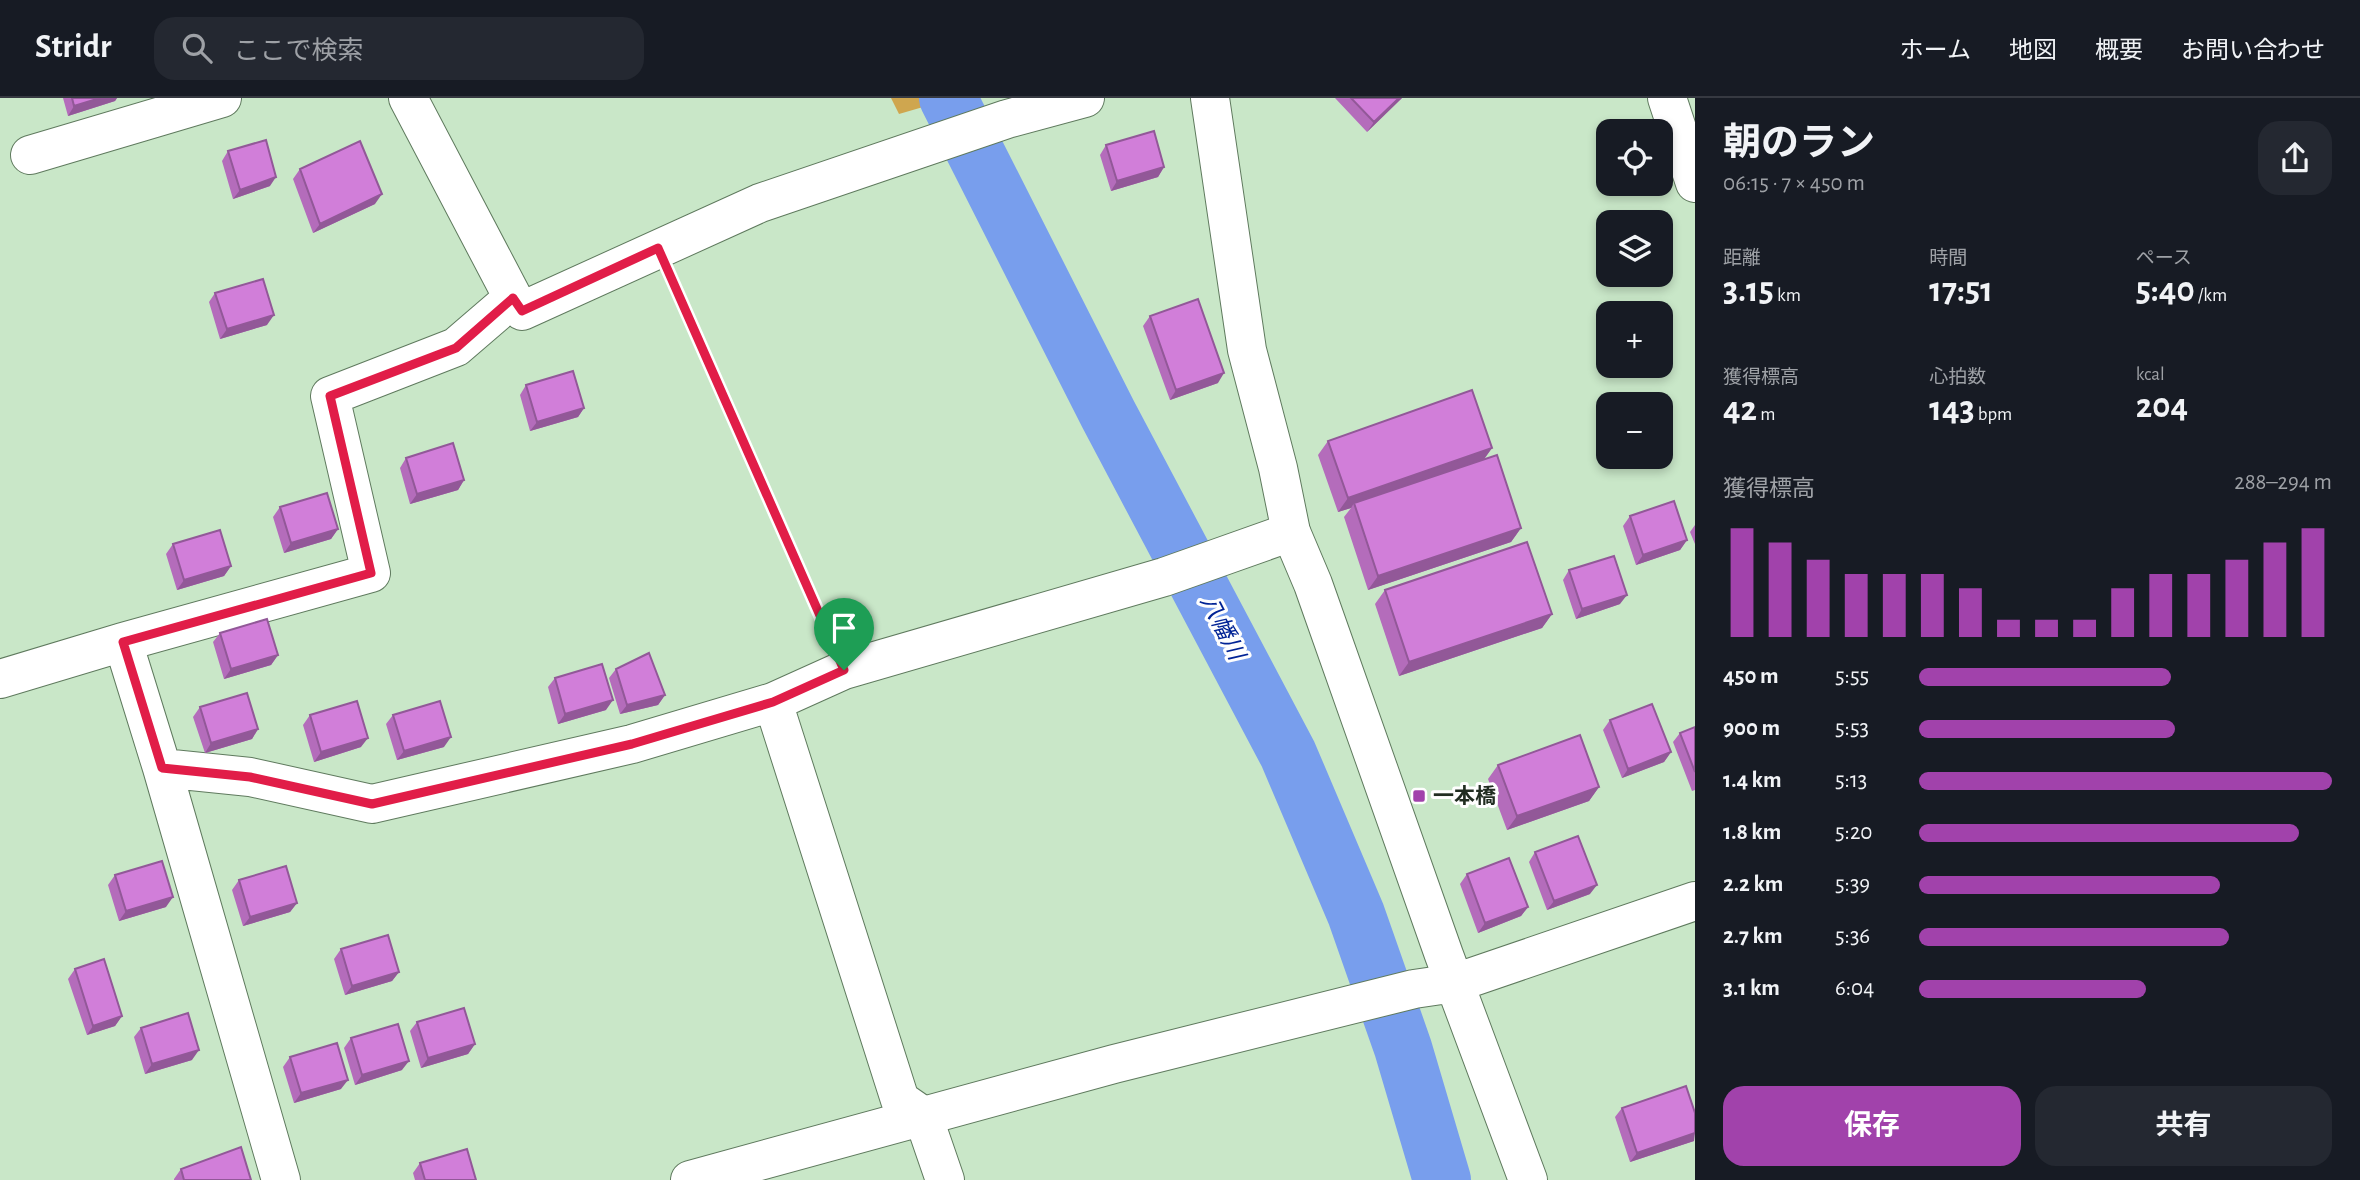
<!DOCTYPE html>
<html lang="ja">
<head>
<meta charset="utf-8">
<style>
	body { margin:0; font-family:"Alegreya Sans","Noto Sans JP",sans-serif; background:#242831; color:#f1f3f6; height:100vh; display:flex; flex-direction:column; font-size:26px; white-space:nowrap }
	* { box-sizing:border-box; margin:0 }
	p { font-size:23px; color:#9ea1a6 }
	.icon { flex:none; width:38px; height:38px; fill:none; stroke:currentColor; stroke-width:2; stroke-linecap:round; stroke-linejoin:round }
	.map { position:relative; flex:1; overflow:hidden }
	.side { display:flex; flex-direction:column; background:#171b24; width:665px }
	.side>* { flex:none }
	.fabs { position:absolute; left:1596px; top:21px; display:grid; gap:14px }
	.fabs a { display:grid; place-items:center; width:77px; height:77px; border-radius:14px; background:#171b24; box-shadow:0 4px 10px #0003; font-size:35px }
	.pin { position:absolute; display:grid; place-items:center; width:60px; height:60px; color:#fff; margin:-72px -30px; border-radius:50% 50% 50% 0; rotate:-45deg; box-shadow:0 0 7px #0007 }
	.pin .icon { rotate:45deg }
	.round { display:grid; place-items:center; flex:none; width:74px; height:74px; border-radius:21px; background:#242831 }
	.overview { display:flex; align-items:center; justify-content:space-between; height:119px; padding:0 28px }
	h1 { font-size:38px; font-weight:700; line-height:52px }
	.figures { display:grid; grid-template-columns:repeat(3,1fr); gap:10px; height:119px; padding:7px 28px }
	.figures div { display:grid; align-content:center }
	.figures b { font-size:35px; font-weight:700 }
	.figures small { font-size:19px; font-weight:400 }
	.figures p { font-size:19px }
	.chart { height:196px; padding:14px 28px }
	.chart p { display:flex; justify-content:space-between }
	.chart svg { width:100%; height:126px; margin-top:7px; stroke:#a142ab; stroke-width:6 }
	.cta { display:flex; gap:14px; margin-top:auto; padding:14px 28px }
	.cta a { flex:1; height:80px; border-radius:21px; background:#a142ab; color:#fff; font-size:28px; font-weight:700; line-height:80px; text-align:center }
	.cta a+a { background:#242831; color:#f1f3f6 }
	ul { padding:0 28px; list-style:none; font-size:23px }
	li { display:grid; grid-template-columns:112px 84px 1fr; align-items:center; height:52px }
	li i { height:18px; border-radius:9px; background:#a142ab }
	header { display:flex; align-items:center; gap:42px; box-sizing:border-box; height:98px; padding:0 35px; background:#171b24; border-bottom:2px solid #363941 }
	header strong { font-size:33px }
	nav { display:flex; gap:38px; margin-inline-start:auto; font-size:24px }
	.search { width:490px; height:63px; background:#242831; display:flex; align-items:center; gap:18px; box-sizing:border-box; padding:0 24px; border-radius:21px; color:#9ea1a6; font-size:26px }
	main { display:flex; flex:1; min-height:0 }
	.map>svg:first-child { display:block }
	.green { fill:#cfa64f }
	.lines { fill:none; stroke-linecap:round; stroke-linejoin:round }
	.river { stroke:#789eed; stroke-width:58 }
	.minor-casing { stroke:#5f7a5e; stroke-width:40 }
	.tertiary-casing { stroke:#5f7a5e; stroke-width:40 }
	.path { stroke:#7e947d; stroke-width:4.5; stroke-dasharray:5 3.5; stroke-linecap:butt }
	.minor { stroke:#fff; stroke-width:38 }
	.tertiary { stroke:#fff; stroke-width:38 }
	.wall { fill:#b46cbb }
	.shaded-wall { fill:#925898 }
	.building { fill:#d17ed9; stroke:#925898; stroke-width:2 }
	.route-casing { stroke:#fff; stroke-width:14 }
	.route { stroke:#e11d48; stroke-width:9 }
	.poi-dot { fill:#a142ab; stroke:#fefefe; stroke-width:2.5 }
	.labels { text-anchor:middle; stroke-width:6; stroke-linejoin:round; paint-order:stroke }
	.poi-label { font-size:21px; font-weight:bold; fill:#212d21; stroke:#fefefe; text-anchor:start }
	.water-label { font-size:23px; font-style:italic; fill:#012395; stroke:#fefefe }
</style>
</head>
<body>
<header>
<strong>Stridr</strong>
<div class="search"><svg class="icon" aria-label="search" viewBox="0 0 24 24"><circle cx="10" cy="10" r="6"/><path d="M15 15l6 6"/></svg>ここで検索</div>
<nav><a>ホーム</a><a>地図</a><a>概要</a><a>お問い合わせ</a></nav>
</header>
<main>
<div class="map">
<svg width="1695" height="1082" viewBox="0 0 1695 1082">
	<rect width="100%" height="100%" fill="#c9e7c8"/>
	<!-- green -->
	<path class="green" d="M891,0H954L899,16Z"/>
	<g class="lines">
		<!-- river -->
		<path class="river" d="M948,0L1108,316L1288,656L1356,816L1403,950L1442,1082"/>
		<defs>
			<path id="minor" d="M408,0L513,200L522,213L760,105L1007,21L1085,0
				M1667,0L1695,85
				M30,57L222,0
				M123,544L162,670L281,1082
				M0,581L123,544L371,475L330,298L456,249L513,200
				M773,604L900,1002L923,1018L945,1082
				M162,670L250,679L372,706L632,646L773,604L844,572L1164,479L1291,434"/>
			<path id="tertiary" d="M1210,0L1247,252L1278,370L1291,434L1313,486L1444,857L1528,1082
				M690,1082L1114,966L1414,891L1455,885L1695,803"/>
		</defs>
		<!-- minor casing -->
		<use href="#minor" class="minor-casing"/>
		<!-- tertiary casing -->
		<use href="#tertiary" class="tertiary-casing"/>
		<!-- path -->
		<path class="path" d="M673,183L830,540"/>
		<!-- minor -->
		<use href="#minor" class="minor"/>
		<!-- tertiary -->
		<use href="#tertiary" class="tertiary"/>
	</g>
	<!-- wall -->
	<path class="wall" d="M63,0H117L115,3L68,18Z
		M1335,0H1402L1367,34Z
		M1106,47L1164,69L1158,79L1111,93L1100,57Z
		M228,53L270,88L233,101L222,63Z
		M300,71L375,106L313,135L293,81Z
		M215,195L267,227L220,241L209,204Z
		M1150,218L1218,285L1170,302L1143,228Z
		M526,287L584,310L578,319L530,333L520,297Z
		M1328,343L1492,350L1484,361L1521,430L1511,444L1368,492L1344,419L1351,410L1338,414L1318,357Z
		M406,360L464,382L458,392L410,406L400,370Z
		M280,409L338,431L331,441L284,455L273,419Z
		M1630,418L1687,442L1680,452L1636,467L1623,428Z
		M1695,427V446L1690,434Z
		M173,446L231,468L224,478L177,492L166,456Z
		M1569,472L1620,506L1576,521L1563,482Z
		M1385,492L1552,516L1542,530L1399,578L1375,506Z
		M220,535L278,557L271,567L224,581L213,544Z
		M616,571L665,597L658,607L620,616L609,580Z
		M555,580L606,612L558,626L548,589Z
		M200,609L258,631L252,641L205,655L193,619Z
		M310,617L361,649L314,664L303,627Z
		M393,617L444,649L397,662L386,626Z
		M1610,622L1671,654L1664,664L1622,680L1603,632Z
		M1695,629V692L1692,693L1673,644L1680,635Z
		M1498,667L1599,689L1589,703L1507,732L1488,681Z
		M1535,754L1590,796L1547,812L1529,764Z
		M1467,776L1528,809L1521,818L1478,835L1460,786Z
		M115,777L166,809L119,823L108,787Z
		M239,782L297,805L290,814L243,828L232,792Z
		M341,851L399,874L392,883L345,897L334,861Z
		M75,871L122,918L115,928L87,937L68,881Z
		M417,924L475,946L468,956L421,970L410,933Z
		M141,930L192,962L145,976L134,939Z
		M351,940L402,972L355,987L344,950Z
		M290,959L341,991L294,1005L283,969Z
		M1622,1010L1694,1043L1630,1064L1615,1019Z
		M420,1065L476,1082H415L413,1075Z
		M181,1071L251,1082H174V1081Z"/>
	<!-- shaded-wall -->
	<path class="shaded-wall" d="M100,0H117L115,3L68,18L74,8Z
		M1399,0H1402L1367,34L1374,24Z
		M1164,69L1158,79L1111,93L1117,83Z
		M276,79L270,88L233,101L240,92Z
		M382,96L375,106L313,135L320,126Z
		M274,217L267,227L220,241L227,231Z
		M1224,275L1218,285L1170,302L1176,292Z
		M584,310L578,319L530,333L537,324Z
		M1492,350L1482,364L1354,405L1351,410L1338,414L1348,400Z
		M464,382L458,392L410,406L417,396Z
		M1521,430L1511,444L1368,492L1378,478Z
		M338,431L331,441L284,455L291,445Z
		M1687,442L1680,452L1636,467L1643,457Z
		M231,468L224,478L177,492L184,482Z
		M1627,497L1620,506L1576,521L1582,511Z
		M1552,516L1542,530L1399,578L1409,564Z
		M278,557L271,567L224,581L231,571Z
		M665,597L658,607L620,616L627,607Z
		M613,602L606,612L558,626L565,616Z
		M258,631L252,641L205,655L211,645Z
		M451,639L444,649L397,662L404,653Z
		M368,640L361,649L314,664L321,654Z
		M1671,654L1664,664L1622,680L1628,671Z
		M1599,689L1589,703L1507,732L1517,718Z
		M1597,787L1590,796L1547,812L1554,803Z
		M173,799L166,809L119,823L126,813Z
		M297,805L290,814L243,828L250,819Z
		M1528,809L1521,818L1478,835L1485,825Z
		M399,874L392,883L345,897L352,888Z
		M122,918L115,928L87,937L93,928Z
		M475,946L468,956L421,970L428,960Z
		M199,952L192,962L145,976L152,966Z
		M409,963L402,972L355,987L362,977Z
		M348,982L341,991L294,1005L301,995Z
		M1695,1035L1694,1043L1630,1064L1637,1055Z"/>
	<!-- building -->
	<path class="building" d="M72,0H100L74,8Z
		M1351,0H1399L1374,24Z
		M1154,33L1164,69L1117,83L1106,47Z
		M266,42L276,79L240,92L228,53Z
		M360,43L382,96L320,126L300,71Z
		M263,181L274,217L227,231L215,195Z
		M1198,201L1224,275L1176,292L1150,218Z
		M573,273L584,310L537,324L526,287Z
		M1472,292L1492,350L1348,400L1328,343Z
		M453,345L464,382L417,396L406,360Z
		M1497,357L1521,430L1378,478L1354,405Z
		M327,395L338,431L291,445L280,409Z
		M1674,403L1687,442L1643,457L1630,418Z
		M220,432L231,468L184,482L173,446Z
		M1527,444L1552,516L1409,564L1385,492Z
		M1614,458L1627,497L1582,511L1569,472Z
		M267,521L278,557L231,571L220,535Z
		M649,555L665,597L627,607L616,571Z
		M602,566L613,602L565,616L555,580Z
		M247,595L258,631L211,645L200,609Z
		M357,603L368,640L321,654L310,617Z
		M440,603L451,639L404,653L393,617Z
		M1652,606L1671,654L1628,671L1610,622Z
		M1695,629V674L1680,635Z
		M1580,637L1599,689L1517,718L1498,667Z
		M1578,738L1597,787L1554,803L1535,754Z
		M1509,760L1528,809L1485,825L1467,776Z
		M162,763L173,799L126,813L115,777Z
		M286,768L297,805L250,819L239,782Z
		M388,837L399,874L352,888L341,851Z
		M104,861L122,918L93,928L75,871Z
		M464,910L475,946L428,960L417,924Z
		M188,915L199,952L152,966L141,930Z
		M398,926L409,963L362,977L351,940Z
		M337,945L348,982L301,995L290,959Z
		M1686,988L1695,1015V1035L1637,1055L1622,1010Z
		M241,1049L251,1082H184L181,1071Z
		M467,1051L476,1082H425L420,1065Z"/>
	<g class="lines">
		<defs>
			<path id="route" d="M658,150L844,572L773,604L632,646L372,706L250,679L162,670L123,544L371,475L330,298L456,250L513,200L522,213Z"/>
		</defs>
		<!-- route casing -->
		<use href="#route" class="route-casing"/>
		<!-- route -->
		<use href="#route" class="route"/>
	</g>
	<!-- markers -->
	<rect class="poi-dot" x="1412" y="691" width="14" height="14" rx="3.5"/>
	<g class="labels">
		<!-- poi labels -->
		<g class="poi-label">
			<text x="1433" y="705">一本橋</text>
		</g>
		<!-- water labels -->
		<g class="water-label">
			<text transform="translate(1223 529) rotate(63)" y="8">八幡川</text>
		</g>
	</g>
</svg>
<div class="fabs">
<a><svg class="icon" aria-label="locate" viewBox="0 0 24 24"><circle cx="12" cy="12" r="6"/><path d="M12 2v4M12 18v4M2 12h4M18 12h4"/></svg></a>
<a><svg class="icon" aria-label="layers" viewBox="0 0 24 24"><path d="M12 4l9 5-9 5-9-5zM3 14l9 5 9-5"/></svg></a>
<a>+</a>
<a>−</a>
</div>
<div class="pin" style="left:844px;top:572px;background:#1e9e55"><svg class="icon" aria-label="arrive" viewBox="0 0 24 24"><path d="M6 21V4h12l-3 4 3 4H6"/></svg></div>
</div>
<section class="side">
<div class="overview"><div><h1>朝のラン</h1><p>06:15 · 7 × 450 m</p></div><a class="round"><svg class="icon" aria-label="share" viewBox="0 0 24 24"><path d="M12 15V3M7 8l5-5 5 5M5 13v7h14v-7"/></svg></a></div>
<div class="figures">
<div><p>距離</p><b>3.15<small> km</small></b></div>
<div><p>時間</p><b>17:51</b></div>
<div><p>ペース</p><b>5:40<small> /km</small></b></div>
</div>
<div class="figures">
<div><p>獲得標高</p><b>42<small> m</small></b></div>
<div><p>心拍数</p><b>143<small> bpm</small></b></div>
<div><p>kcal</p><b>204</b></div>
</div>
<div class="chart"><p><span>獲得標高</span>288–294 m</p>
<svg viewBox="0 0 160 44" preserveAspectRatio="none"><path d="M5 44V6M15 44V11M25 44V17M35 44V22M45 44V22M55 44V22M65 44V27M75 44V38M85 44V38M95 44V38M105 44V27M115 44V22M125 44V22M135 44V17M145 44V11M155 44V6"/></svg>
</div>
<ul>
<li><b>450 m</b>5:55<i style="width:61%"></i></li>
<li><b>900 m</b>5:53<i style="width:62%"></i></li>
<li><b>1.4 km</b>5:13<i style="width:100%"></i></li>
<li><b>1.8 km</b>5:20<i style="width:92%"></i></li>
<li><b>2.2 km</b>5:39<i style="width:73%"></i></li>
<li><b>2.7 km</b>5:36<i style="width:75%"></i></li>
<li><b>3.1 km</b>6:04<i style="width:55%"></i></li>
</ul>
<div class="cta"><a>保存</a><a>共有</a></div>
</section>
</main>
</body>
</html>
